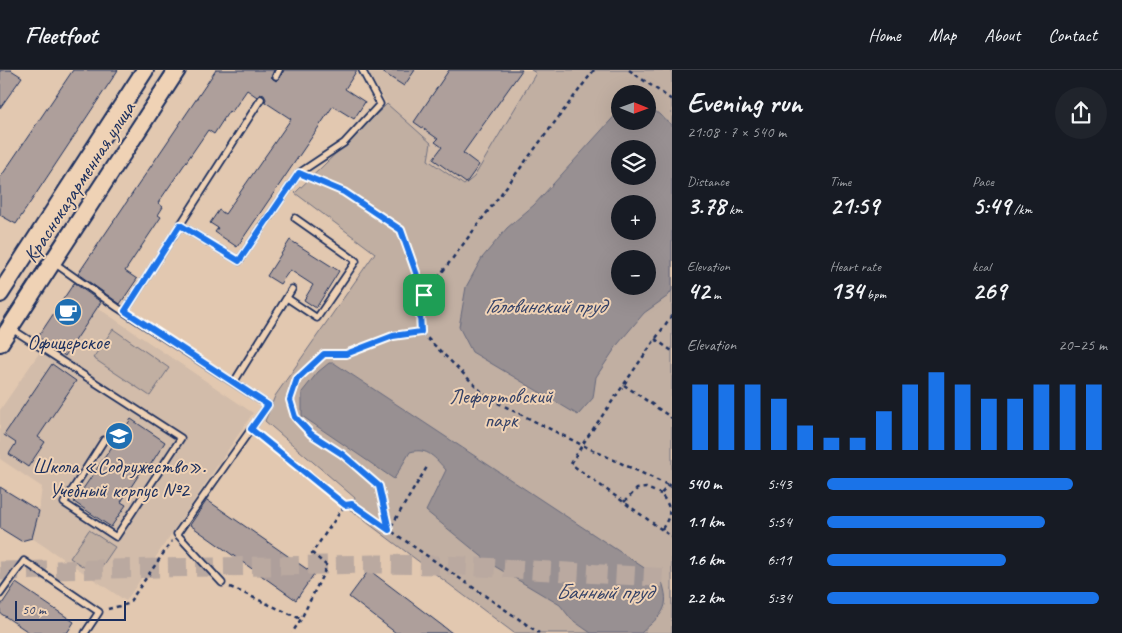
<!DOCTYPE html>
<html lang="en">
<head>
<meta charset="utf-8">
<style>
	body { margin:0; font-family:Caveat,sans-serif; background:#20242c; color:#f1f3f6; height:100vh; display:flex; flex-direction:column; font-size:19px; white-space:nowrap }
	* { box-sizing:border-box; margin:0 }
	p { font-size:16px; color:#9ea1a6 }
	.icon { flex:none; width:28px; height:28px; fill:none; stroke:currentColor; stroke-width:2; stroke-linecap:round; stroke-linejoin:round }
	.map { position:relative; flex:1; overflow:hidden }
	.panel { display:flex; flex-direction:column; background:#171b24; width:450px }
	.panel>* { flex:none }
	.needle { width:32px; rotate:91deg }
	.buttons { position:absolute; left:611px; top:15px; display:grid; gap:10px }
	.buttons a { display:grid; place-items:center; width:45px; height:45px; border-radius:50%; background:#171b24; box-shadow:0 5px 20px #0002; font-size:25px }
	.scale { position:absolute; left:15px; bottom:12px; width:111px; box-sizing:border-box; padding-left:5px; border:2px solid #1b2f5e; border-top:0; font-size:14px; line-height:18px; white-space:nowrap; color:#1b2f5e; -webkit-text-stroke:4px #efd2b5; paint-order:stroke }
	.pin { position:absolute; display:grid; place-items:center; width:42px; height:42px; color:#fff; margin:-21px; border-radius:10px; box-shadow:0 2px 8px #0006 }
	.round { display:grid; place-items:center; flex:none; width:52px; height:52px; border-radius:26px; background:#20242c }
	.headline { display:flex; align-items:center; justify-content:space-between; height:85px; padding:0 15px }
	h1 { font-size:28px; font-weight:600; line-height:38px }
	.figures { display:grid; grid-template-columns:repeat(3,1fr); gap:8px; height:85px; padding:5px 15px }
	.figures div { display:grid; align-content:center }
	.figures b { font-size:25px; font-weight:600 }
	.figures small { font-size:14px; font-weight:400 }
	.figures p { font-size:14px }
	.chart { height:140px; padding:10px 15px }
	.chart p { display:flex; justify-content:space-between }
	.chart svg { width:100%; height:90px; margin-top:5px; stroke:#1a73e8; stroke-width:6 }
	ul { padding:0 15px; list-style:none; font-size:16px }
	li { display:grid; grid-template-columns:80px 60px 1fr; align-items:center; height:38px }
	li i { height:12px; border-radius:6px; background:#1a73e8 }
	header { display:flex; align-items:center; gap:30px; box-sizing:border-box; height:70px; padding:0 25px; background:#171b24; border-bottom:1px solid #363941 }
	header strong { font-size:24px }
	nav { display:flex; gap:28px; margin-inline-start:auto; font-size:18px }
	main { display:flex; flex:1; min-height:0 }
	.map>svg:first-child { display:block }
	.built { fill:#d2bcaa }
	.green { fill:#c1afa2; stroke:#6e6f80; fill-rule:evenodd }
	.water { fill:#989092; stroke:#66697d; fill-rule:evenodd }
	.building { fill:#ae9f9b; stroke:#1b2f5e }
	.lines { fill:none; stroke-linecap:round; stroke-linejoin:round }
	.primary-tunnel { stroke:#baa9a0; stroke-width:19; stroke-dasharray:19 9; stroke-linecap:butt }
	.service-casing { stroke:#1b2f5e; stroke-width:9 }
	.secondary-casing { stroke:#1b2f5e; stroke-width:20 }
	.path { stroke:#1b2f5e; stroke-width:2.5; stroke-dasharray:4 4; stroke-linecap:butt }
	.service { stroke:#efd2b5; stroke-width:5.5 }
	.secondary { stroke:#efd2b5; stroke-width:16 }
	.tram { stroke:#1b2f5e; stroke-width:1 }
	.route-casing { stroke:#fff; stroke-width:10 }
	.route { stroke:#1a73e8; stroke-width:6 }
	.labels { text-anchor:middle; stroke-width:4; stroke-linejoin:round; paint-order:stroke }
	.street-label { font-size:21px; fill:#1b2f5e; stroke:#efd2b5 }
	.poi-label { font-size:21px; fill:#1b2f5e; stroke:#efd2b5 }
	.park-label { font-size:21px; fill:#344268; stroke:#efd2b5 }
	.water-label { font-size:22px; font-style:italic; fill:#344268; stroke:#efd2b5 }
</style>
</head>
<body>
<header>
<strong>Fleetfoot</strong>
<nav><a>Home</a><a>Map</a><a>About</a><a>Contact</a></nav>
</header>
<main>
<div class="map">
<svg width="672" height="563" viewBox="0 0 672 563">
	<rect width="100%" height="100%" fill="#e2c8b0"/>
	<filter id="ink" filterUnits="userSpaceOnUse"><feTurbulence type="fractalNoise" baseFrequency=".02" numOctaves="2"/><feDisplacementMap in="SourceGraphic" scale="10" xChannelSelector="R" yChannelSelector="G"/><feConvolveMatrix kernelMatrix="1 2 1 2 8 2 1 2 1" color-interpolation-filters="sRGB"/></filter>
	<g filter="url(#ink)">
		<!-- built -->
		<path class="built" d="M366,0H531L536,3L468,117L427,90L431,73L387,34Z
			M70,219L253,343L126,531L32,468L39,441L42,417L0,389V340L46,273L38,267Z"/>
		<!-- green -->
		<path class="green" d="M531,0H672V563H514L349,439L355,428L265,351L275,326L375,183L295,123L387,34L431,73L428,90L464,115L474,107L536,3ZM620,24H648V51H620ZM620,79H648V106H620ZM620,134H648V161H620ZM620,189H648V216H620Z
			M113,259L169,298L150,326L93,288Z
			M89,460L115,477L96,505L70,488Z"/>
		<!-- water -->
		<path class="water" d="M648,35L672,55V220L668,226L644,243L618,274L596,307L593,328L578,345L472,282L459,257L466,217L482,188L507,158L534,135L620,40V51H648ZM620,79H648V106H620ZM620,134H648V161H620ZM620,189H648V216H620Z
			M329,293H334L661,509C672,539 662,544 641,563H591L585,559L571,549L560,535L491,494L426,441L446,400C435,388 428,377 410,382L394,409L302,346V322L318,302Z"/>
		<!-- building -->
		<path class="building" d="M0,0H11L22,7L0,38Z
			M73,0H118L16,154L0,145V108Z
			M216,0H274L271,7L276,11L280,8L284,0H357L345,19L365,32L354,49L333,36L237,177L215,162L218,158L210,153L219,140L225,144L291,49L265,32L266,29L264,25L261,24L257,27L247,20L231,43L229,41L214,64L208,60L158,133L163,137L158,145L161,147L125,201L137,209L120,234L78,204Z
			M379,0H415L404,16Z
			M449,0H522L463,83L479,95L466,113L433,89L442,77L435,72L438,69L414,52Z
			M290,170L339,201L316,238L304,230L313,215L290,200L280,214L267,206Z
			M74,213L101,232L65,286L38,267Z
			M52,294L76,311L38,367L45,372L28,397L9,384L16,373L4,365Z
			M131,349L165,372L149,397L146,394L121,432L126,435L111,457L74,432Z
			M0,417L39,441L32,468L21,471L0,458Z
			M207,430L314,504L296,530L190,455Z
			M369,500L452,563H396L349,527Z
			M16,513L74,552L67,563H30L0,543V537Z"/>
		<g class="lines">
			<!-- primary-tunnel -->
			<path class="primary-tunnel" d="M0,501L375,494L446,495L672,508"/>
			<defs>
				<path id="service" d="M276,6L279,0
					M180,155L239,191L299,103L344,73L380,34L362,0
					M53,192L118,238L268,335L177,464L222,513
					M287,228L317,248L356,191L295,148
					M125,241L261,29
					M12,259L181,368L116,467L64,433L104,370
					M234,312L292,219
					M0,524L24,491L99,542L85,563"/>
				<path id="secondary" d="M0,224L145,0
					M0,273L177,0"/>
			</defs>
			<!-- service casing -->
			<use href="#service" class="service-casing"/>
			<!-- secondary casing -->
			<use href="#secondary" class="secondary-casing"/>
			<!-- path -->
			<path class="path" d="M594,0L425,225L420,244L421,262L488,328L582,375L672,417
				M629,0L672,30
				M309,108L344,122L401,160L424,224
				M672,245L582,375L571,394L672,467
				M421,262L393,266L346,284H324L297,309L290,331L295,347L311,364L341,384L379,416L389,460L427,397
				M655,269L672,281
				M624,315L672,348
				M259,366L345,435L312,483L327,496L301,549L292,563
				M624,432L637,419L646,418L661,424
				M345,435L352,434L539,563
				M662,459C672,443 672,439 661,424L672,411
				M230,517L301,549
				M108,539L128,534L172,471"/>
			<!-- service -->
			<use href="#service" class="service"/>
			<!-- secondary -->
			<use href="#secondary" class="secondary"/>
			<!-- tram -->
			<path class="tram" d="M0,254L167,0"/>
		</g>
	</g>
	<g class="lines" filter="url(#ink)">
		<defs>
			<path id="route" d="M299,103L344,122L401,160L424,225L420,244L421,262L393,266L346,284H324L297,309L290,330L295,347L311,364L342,384L379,416L389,460L352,434L345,435L251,359L268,335L125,241L180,155L239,191Z"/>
		</defs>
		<!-- route casing -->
		<use href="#route" class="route-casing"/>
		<!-- route -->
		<use href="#route" class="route"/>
	</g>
	<!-- icons -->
	<defs>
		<symbol id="cafe-disc" viewBox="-11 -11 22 22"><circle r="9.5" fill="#1f6fb2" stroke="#efd2b5"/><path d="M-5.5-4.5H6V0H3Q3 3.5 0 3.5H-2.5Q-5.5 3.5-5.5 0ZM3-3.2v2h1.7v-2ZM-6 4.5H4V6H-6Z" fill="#fff"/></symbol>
		<symbol id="school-disc" viewBox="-11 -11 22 22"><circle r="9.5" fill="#1f6fb2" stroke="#efd2b5"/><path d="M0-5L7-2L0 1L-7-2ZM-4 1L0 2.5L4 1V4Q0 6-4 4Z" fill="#fff"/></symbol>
	</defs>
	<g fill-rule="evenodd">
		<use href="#cafe-disc" x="52" y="226" width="32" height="32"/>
		<use href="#school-disc" x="103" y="350" width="32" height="32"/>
	</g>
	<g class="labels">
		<!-- street labels -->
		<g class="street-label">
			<text transform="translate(79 112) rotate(-57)" y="7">Красноказарменная улица</text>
		</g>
		<!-- poi labels -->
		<g class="poi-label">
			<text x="68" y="279">Офицерское</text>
			<text x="119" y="403">Школа «Содружество».<tspan x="119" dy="24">Учебный корпус №2</tspan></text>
		</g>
		<!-- park labels -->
		<g class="park-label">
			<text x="501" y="333">Лефортовский<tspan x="501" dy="24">парк</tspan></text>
		</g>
		<!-- water labels -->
		<g class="water-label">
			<text x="545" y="243">Головинский пруд</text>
			<text x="604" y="529">Банный пруд</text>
		</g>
	</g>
</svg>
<div class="buttons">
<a><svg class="needle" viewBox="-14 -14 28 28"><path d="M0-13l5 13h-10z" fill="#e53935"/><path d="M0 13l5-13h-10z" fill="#9ea1a6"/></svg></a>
<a><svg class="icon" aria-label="layers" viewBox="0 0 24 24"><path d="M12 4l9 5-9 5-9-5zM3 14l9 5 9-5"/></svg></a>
<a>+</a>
<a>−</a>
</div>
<div class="scale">50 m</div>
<div class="pin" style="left:424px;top:225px;background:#1e9e55"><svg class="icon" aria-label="arrive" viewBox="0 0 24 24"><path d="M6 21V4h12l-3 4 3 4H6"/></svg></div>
</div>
<section class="panel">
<div class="headline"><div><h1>Evening run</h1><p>21:08 · 7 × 540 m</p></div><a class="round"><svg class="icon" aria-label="share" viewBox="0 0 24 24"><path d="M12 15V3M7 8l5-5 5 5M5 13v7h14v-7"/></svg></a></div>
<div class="figures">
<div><p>Distance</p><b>3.78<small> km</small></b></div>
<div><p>Time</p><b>21:59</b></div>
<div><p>Pace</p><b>5:49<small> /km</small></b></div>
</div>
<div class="figures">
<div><p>Elevation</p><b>42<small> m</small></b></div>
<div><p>Heart rate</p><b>134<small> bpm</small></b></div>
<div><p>kcal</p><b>269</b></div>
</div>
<div class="chart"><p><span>Elevation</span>20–25 m</p>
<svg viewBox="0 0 160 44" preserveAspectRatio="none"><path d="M5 44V12M15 44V12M25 44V12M35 44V19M45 44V32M55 44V38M65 44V38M75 44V25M85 44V12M95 44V6M105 44V12M115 44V19M125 44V19M135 44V12M145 44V12M155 44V12"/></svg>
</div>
<ul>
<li><b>540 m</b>5:43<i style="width:88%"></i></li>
<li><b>1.1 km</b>5:54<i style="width:78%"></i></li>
<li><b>1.6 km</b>6:11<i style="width:64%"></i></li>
<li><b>2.2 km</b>5:34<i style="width:97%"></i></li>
</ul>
</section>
</main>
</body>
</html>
